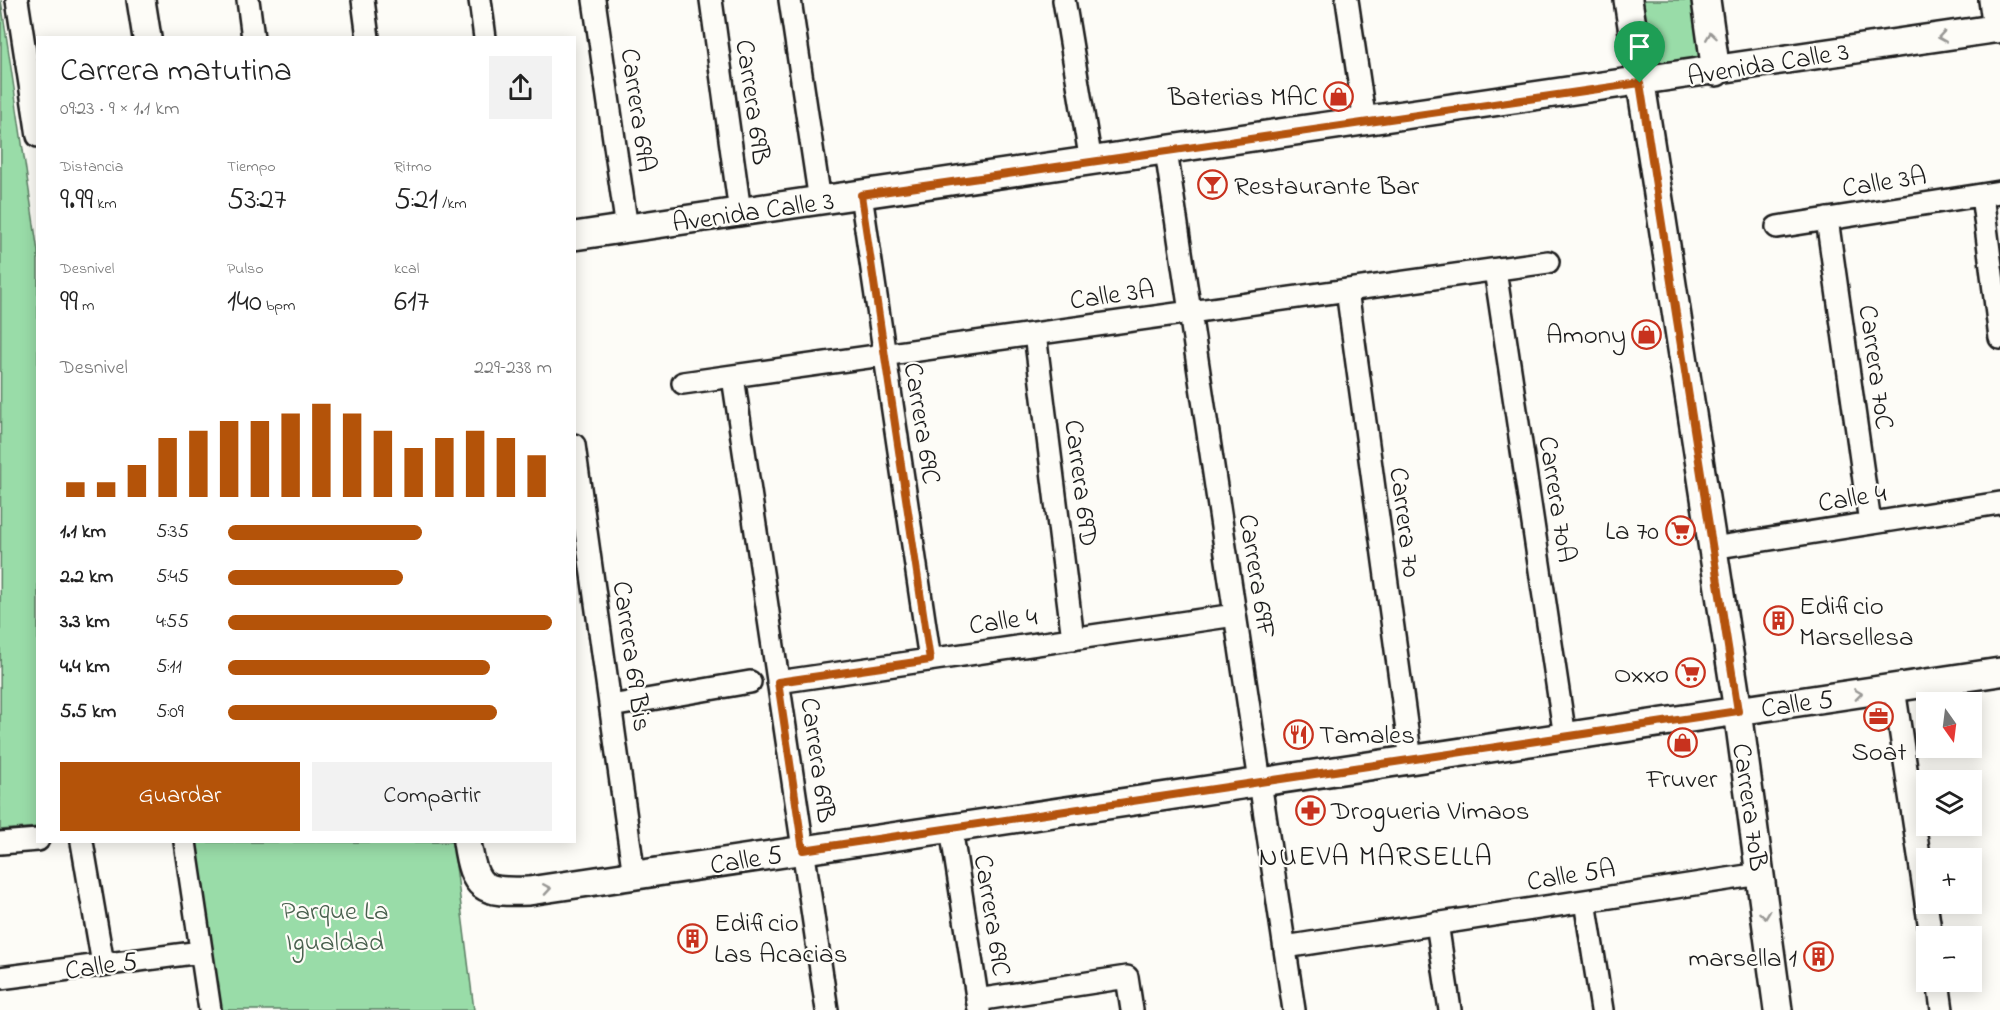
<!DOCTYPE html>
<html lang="es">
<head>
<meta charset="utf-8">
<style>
	body { margin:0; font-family:"Indie Flower",sans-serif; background:#f2f2f2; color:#222; height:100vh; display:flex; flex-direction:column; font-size:22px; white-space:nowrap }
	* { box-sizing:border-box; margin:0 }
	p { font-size:20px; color:#767676 }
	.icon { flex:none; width:33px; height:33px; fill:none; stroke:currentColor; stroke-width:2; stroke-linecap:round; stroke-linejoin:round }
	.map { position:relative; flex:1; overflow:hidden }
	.side { position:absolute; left:36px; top:36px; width:540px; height:807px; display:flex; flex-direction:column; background:#fff; border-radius:0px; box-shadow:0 3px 15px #0003 }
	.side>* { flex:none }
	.needle { width:39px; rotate:166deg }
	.controls { position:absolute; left:1916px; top:692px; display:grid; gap:12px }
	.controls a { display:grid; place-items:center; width:66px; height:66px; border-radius:0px; background:#fff; box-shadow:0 3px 15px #0003; font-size:30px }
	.pin { position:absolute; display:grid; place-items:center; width:51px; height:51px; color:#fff; margin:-62px -26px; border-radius:50% 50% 50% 0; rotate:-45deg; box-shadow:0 0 6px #0007 }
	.pin .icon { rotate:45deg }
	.round { display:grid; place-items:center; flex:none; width:63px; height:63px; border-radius:0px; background:#f2f2f2 }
	.head { display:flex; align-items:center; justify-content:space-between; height:102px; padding:0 24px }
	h1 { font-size:33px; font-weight:600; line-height:45px }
	.stats { display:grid; grid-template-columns:repeat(3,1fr); gap:9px; height:102px; padding:6px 24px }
	.stats div { display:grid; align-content:center }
	.stats b { font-size:30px; font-weight:600 }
	.stats small { font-size:16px; font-weight:400 }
	.stats p { font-size:16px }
	.chart { height:168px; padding:12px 24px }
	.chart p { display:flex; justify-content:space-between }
	.chart svg { width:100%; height:108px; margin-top:6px; stroke:#b45309; stroke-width:6 }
	.button { display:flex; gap:12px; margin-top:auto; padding:12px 24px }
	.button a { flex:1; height:69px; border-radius:0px; background:#b45309; color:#fff; font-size:24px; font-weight:600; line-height:69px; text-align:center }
	.button a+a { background:#f2f2f2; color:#222 }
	ul { padding:0 24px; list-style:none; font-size:20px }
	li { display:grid; grid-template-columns:96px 72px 1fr; align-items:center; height:45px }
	li i { height:15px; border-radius:8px; background:#b45309 }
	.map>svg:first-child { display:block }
	.green { fill:#99dca8; stroke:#5a7c62; stroke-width:1.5 }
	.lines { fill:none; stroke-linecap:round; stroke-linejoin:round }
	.minor-casing { stroke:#1c1c1c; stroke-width:26 }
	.tertiary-casing { stroke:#1c1c1c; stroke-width:32 }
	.minor { stroke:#fdfcf7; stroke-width:21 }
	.tertiary { stroke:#fdfcf7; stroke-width:27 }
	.oneway { stroke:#989794 }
	.route-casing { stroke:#fff; stroke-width:12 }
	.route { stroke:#b45309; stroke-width:8 }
	.labels { text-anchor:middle; stroke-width:4.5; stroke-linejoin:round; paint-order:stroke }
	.street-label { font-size:27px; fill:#1c1c1c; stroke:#fdfcf7 }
	.poi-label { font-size:27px; fill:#1c1c1c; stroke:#fdfcf7; text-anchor:end }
	.park-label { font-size:27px; fill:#485f4d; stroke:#fdfcf7 }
	.neighbourhood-label { font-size:28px; letter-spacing:1.5px; fill:#1c1c1c; stroke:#fdfcf7 }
</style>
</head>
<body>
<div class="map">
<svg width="2000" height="1010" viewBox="0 0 2000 1010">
	<rect width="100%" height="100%" fill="#fdfcf7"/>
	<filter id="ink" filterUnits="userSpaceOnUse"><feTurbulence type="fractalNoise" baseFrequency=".0167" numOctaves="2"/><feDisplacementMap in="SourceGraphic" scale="12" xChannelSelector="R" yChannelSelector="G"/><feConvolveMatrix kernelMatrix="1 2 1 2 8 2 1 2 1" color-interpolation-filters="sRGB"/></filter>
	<g filter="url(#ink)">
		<!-- green -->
		<path class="green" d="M1,0L38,252V827L0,830Z
			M1641,0H1693L1702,60L1651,68Z
			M196,842H453L474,1010H221Z"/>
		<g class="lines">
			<defs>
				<path id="minor" d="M17,0L38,136
					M248,0L253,38
					M363,0L368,38
					M480,0L485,38
					M594,0L627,229
					M711,0L740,212
					M790,0L820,201
					M1064,0L1091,162
					M1347,0L1365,122
					M1166,151L1294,1010
					M861,195L930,660
					M1982,195L2000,338
					M1827,219L1870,523
					M1777,227L2000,192
					M1495,270L1565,737
					M1347,290L1411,760
					M1035,334L1073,639
					M733,377L827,1010
					M683,383L1548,262
					M574,445L634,876
					M1712,548L2000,503
					M778,682L1235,615
					M1894,688L1931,936
					M611,706L750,682
					M951,828L979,1010
					M82,842L103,964
					M185,842L210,1010
					M0,843L38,840
					M1585,901L1602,1010
					M1437,923L1450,1010
					M1285,947L1760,874
					M0,978L201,952
					M1938,981L1942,1010
					M977,1000L1127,977L1132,1010"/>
				<path id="tertiary" d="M141,0L147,38
					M1628,0L1738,711L1778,1010
					M1706,0L1716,72
					M1993,0L1997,29
					M574,236L2000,28
					M467,842C474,889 482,893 529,891L2000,672"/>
			</defs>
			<!-- minor casing -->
			<use href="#minor" class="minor-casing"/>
			<!-- tertiary casing -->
			<use href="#tertiary" class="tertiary-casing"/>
			<!-- minor -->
			<use href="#minor" class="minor"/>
			<!-- tertiary -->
			<use href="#tertiary" class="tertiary"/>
		</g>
		<!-- one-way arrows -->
		<defs><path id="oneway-chevron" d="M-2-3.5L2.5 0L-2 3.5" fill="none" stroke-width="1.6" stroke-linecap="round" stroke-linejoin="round" transform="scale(1.5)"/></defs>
		<g class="oneway">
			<use href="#oneway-chevron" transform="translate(1711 36) rotate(-98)"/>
			<use href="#oneway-chevron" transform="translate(1942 37) rotate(171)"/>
			<use href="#oneway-chevron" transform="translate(1858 694) rotate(-8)"/>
			<use href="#oneway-chevron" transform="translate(547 889) rotate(-9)"/>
			<use href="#oneway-chevron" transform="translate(1765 915) rotate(82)"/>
		</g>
	</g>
	<g class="lines" filter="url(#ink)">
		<defs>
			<path id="route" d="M1640,83L1738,711L803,850L778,682L930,660L861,195Z"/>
		</defs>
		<!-- route casing -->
		<use href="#route" class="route-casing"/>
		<!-- route -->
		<use href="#route" class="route"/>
	</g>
	<!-- icons -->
	<defs>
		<symbol id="shop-ring" viewBox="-11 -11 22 22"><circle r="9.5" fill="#fdfcf7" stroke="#c8321e" stroke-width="1.5"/><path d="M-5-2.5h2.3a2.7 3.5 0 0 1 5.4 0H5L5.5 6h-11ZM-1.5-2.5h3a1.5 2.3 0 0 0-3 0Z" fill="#c8321e"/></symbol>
		<symbol id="bar-ring" viewBox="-11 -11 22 22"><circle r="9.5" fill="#fdfcf7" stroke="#c8321e" stroke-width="1.5"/><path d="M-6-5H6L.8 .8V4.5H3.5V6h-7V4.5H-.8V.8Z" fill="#c8321e"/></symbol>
		<symbol id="supermarket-ring" viewBox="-11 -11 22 22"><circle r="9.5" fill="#fdfcf7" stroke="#c8321e" stroke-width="1.5"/><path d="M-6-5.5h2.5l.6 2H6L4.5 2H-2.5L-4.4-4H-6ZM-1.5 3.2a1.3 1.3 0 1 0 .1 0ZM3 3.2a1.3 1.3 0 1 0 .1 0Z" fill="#c8321e"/></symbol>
		<symbol id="building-ring" viewBox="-11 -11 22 22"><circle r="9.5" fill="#fdfcf7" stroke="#c8321e" stroke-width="1.5"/><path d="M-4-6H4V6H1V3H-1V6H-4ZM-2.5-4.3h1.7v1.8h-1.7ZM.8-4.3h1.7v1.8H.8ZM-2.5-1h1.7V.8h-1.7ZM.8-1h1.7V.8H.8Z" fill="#c8321e"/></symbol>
		<symbol id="office-ring" viewBox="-11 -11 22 22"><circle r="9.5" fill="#fdfcf7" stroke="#c8321e" stroke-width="1.5"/><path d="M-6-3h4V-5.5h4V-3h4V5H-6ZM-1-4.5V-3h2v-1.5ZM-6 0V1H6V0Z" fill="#c8321e"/></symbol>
		<symbol id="restaurant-ring" viewBox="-11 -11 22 22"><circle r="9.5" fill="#fdfcf7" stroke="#c8321e" stroke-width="1.5"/><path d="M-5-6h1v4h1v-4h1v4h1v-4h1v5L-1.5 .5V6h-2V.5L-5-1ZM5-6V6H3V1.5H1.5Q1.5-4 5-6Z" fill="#c8321e"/></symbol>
		<symbol id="pharmacy-ring" viewBox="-11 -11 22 22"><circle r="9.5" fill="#fdfcf7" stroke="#c8321e" stroke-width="1.5"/><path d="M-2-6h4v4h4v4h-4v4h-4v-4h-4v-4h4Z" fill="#c8321e"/></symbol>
	</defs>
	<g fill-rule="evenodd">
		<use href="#shop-ring" x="1322" y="80" width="33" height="33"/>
		<use href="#bar-ring" x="1196" y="168" width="33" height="33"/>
		<use href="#shop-ring" x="1630" y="318" width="33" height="33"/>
		<use href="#supermarket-ring" x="1664" y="514" width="33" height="33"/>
		<use href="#building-ring" x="1762" y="604" width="33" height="33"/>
		<use href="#supermarket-ring" x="1674" y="656" width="33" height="33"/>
		<use href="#office-ring" x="1862" y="700" width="33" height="33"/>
		<use href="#restaurant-ring" x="1282" y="718" width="33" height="33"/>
		<use href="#shop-ring" x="1666" y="726" width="33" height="33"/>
		<use href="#pharmacy-ring" x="1294" y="794" width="33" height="33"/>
		<use href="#building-ring" x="676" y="922" width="33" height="33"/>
		<use href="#building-ring" x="1802" y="940" width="33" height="33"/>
	</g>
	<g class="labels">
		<!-- street labels -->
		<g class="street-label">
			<text transform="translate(1768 63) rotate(-9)" y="9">Avenida Calle 3</text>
			<text transform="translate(754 102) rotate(82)" y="9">Carrera 69B</text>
			<text transform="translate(639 110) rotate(82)" y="9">Carrera 69A</text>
			<text transform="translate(1884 181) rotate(-9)" y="9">Calle 3A</text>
			<text transform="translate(753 211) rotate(-8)" y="9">Avenida Calle 3</text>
			<text transform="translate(1112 294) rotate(-8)" y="9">Calle 3A</text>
			<text transform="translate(1877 367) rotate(82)" y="9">Carrera 70C</text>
			<text transform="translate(923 423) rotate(81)" y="9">Carrera 69C</text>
			<text transform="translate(1082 483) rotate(83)" y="9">Carrera 69D</text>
			<text transform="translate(1852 497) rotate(-9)" y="9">Calle 4</text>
			<text transform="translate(1558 499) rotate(81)" y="9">Carrera 70A</text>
			<text transform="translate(1406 522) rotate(83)" y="9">Carrera 70</text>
			<text transform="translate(1258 576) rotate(81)" y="9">Carrera 69F</text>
			<text transform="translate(1003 620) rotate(-8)" y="9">Calle 4</text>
			<text transform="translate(633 656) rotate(82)" y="9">Carrera 69 Bis</text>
			<text transform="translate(1797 703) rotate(-8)" y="9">Calle 5</text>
			<text transform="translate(819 760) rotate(82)" y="9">Carrera 69B</text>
			<text transform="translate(1751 807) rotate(82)" y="9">Carrera 70B</text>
			<text transform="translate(746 859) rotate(-9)" y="9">Calle 5</text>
			<text transform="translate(1571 874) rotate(-9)" y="9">Calle 5A</text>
			<text transform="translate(993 915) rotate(81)" y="9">Carrera 69C</text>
			<text transform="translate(101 965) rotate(-8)" y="9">Calle 5</text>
		</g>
		<!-- poi labels -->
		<g class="poi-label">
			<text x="1318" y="105">Baterias MAC</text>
			<text x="1234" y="194" text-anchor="start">Restaurante Bar</text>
			<text x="1626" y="343">Amony</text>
			<text x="1659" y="539">La 70</text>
			<text x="1799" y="614" text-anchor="start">Edificio<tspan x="1799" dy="31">Marsellesa</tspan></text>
			<text x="1669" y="682">Oxxo</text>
			<text x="1319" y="743" text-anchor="start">Tamales</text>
			<text x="1879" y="760" text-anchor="middle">Soat</text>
			<text x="1682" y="787" text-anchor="middle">Fruver</text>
			<text x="1331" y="819" text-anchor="start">Drogueria Vimaos</text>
			<text x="714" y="931" text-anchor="start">Edificio<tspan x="714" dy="31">Las Acacias</tspan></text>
			<text x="1797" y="966">marsella 1</text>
		</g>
		<!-- park labels -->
		<g class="park-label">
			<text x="335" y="919">Parque La<tspan x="335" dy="31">Igualdad</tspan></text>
		</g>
		<!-- neighbourhood labels -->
		<g class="neighbourhood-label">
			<text x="1376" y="865">NUEVA MARSELLA</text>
		</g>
	</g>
</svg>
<div class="controls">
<a><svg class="needle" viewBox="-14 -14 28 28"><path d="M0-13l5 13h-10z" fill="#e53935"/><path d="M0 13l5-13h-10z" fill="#767676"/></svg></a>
<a><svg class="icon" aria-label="layers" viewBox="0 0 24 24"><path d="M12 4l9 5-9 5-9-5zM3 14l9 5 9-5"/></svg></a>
<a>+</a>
<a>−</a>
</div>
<div class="pin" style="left:1640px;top:83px;background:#1e9e55"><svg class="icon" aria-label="arrive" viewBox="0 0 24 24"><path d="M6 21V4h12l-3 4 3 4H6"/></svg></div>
<section class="side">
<div class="head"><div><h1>Carrera matutina</h1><p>09:23 · 9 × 1.1 km</p></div><a class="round"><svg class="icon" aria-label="share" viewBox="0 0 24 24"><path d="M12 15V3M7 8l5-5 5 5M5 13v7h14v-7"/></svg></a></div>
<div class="stats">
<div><p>Distancia</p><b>9.99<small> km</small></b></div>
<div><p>Tiempo</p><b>53:27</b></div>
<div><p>Ritmo</p><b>5:21<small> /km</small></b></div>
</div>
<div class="stats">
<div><p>Desnivel</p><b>99<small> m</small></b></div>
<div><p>Pulso</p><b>140<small> bpm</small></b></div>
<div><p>kcal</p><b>617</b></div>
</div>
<div class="chart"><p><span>Desnivel</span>229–238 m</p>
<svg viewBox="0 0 160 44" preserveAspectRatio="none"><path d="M5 44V38M15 44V38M25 44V31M35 44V20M45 44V17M55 44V13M65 44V13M75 44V10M85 44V6M95 44V10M105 44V17M115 44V24M125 44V20M135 44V17M145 44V20M155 44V27"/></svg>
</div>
<ul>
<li><b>1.1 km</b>5:35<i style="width:60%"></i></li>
<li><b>2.2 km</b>5:45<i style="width:54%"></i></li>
<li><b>3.3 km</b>4:55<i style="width:100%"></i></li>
<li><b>4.4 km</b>5:11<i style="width:81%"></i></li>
<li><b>5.5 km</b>5:09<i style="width:83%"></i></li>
</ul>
<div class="button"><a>Guardar</a><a>Compartir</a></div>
</section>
</div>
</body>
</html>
